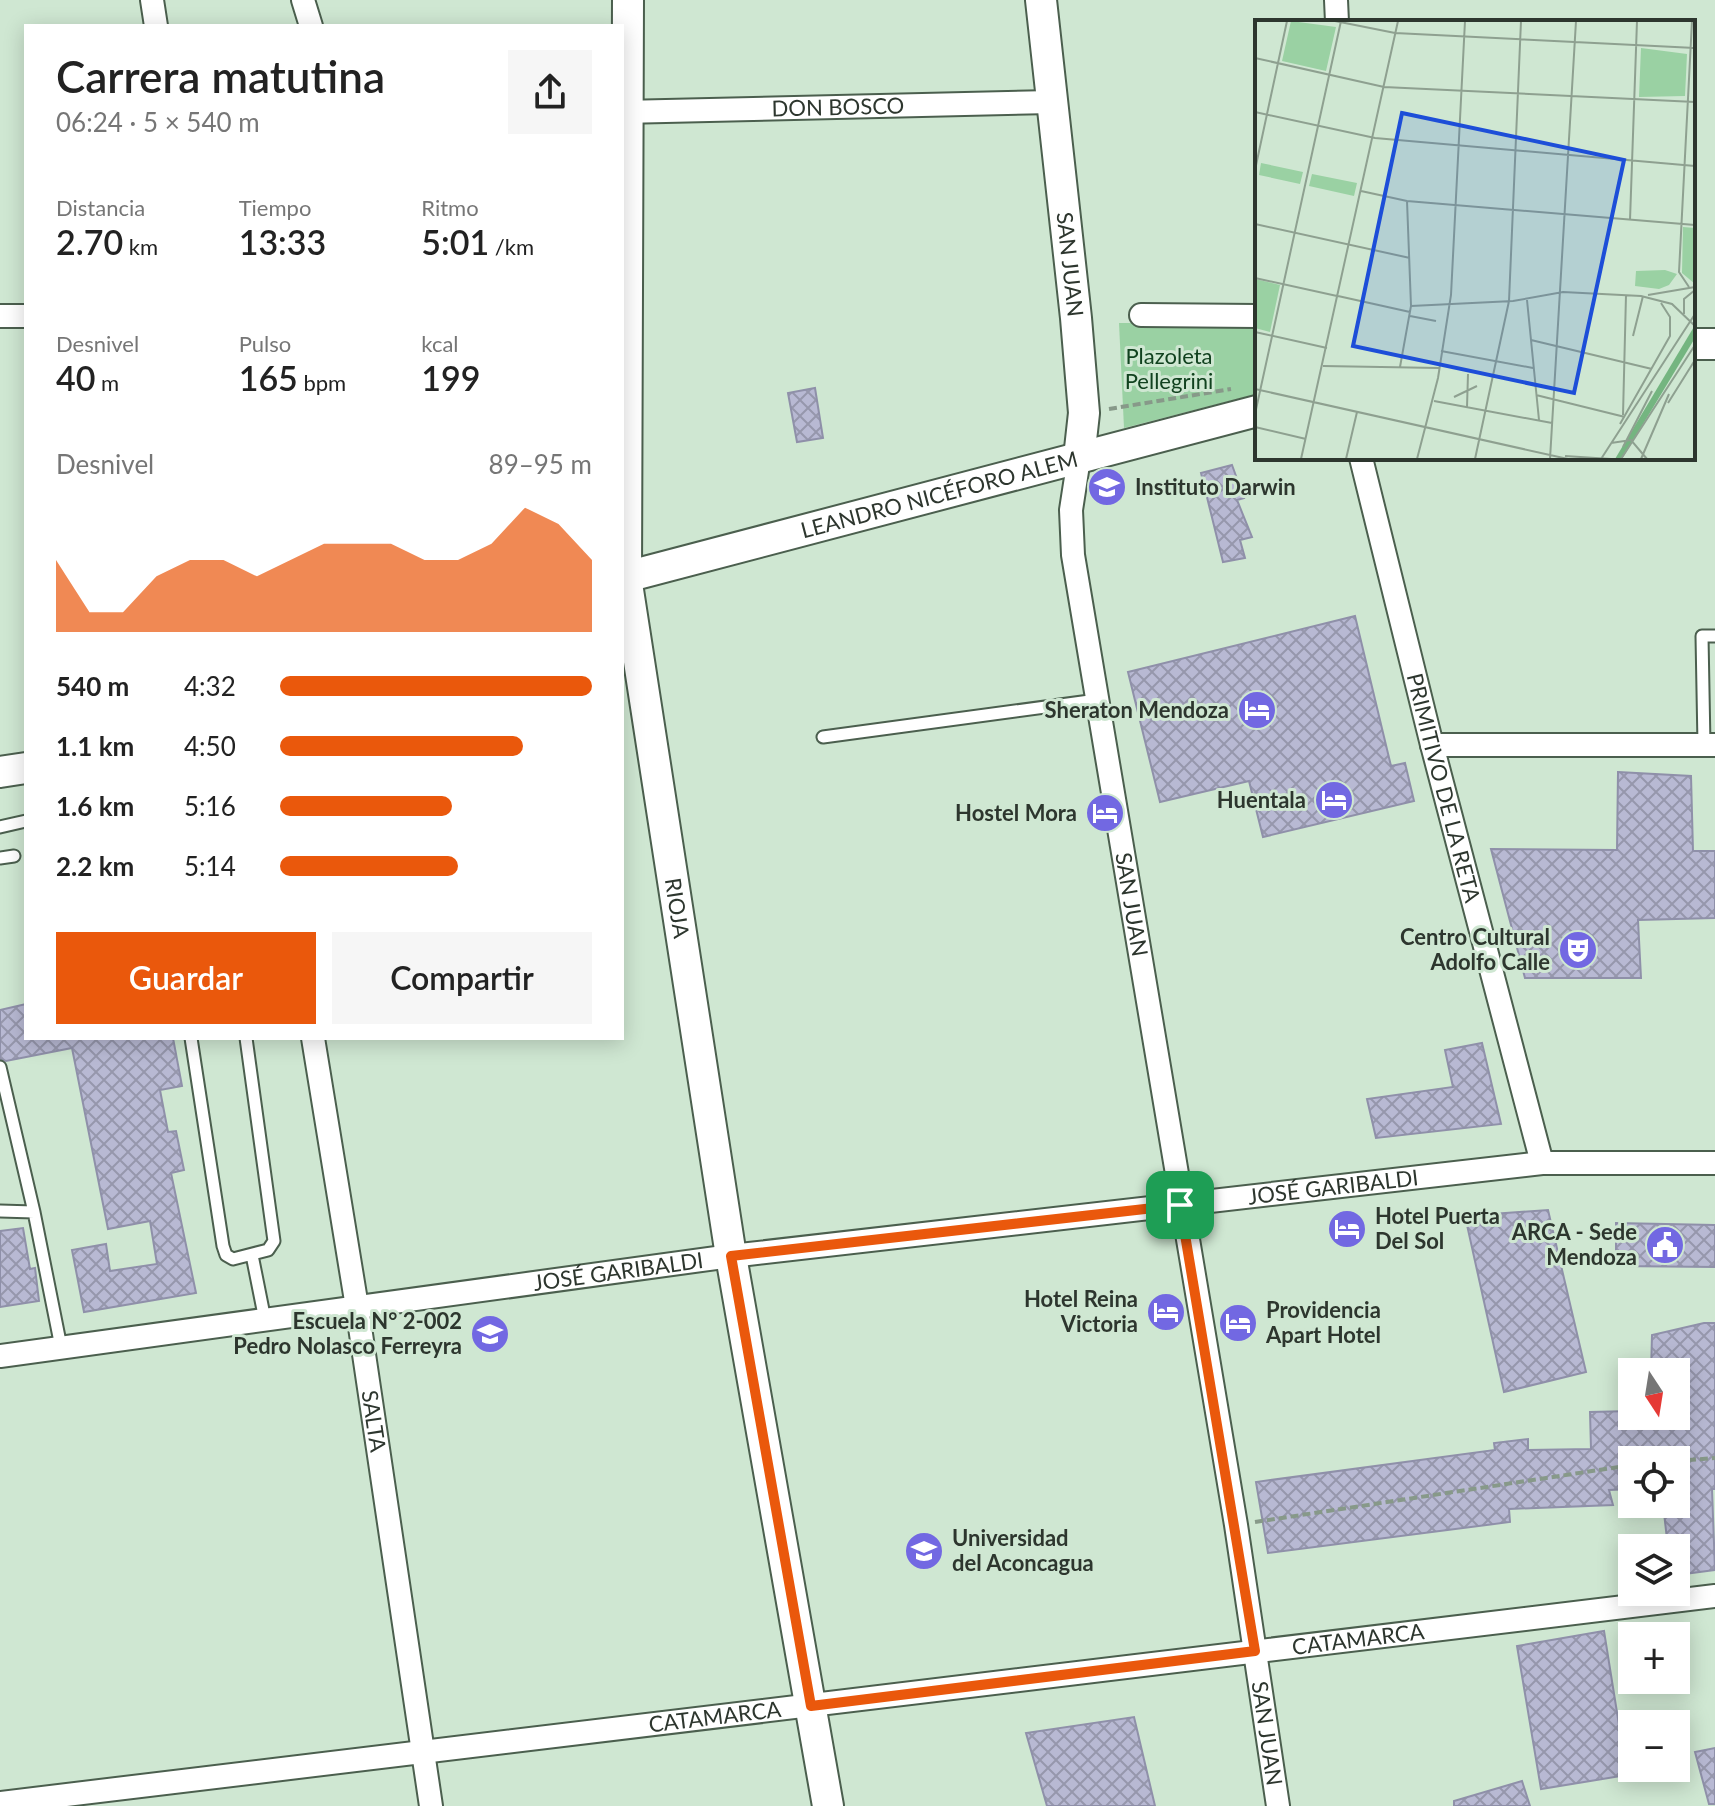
<!DOCTYPE html>
<html lang="es">
<head>
<meta charset="utf-8">
<style>
	body { margin:0; font-family:Lato,sans-serif; background:#f6f6f6; color:#222; height:100vh; display:flex; flex-direction:column; font-size:30px; white-space:nowrap }
	* { box-sizing:border-box; margin:0 }
	p { font-size:26px; color:#767676 }
	.icon { flex:none; width:44px; height:44px; fill:none; stroke:currentColor; stroke-width:2; stroke-linecap:round; stroke-linejoin:round }
	.map { position:relative; flex:1; overflow:hidden }
	.panel { position:absolute; left:24px; top:24px; width:600px; height:1016px; display:flex; flex-direction:column; background:#fff; border-radius:0px; box-shadow:0 4px 20px #0003 }
	.panel>* { flex:none }
	.needle { width:52px; rotate:168deg }
	.fabs { position:absolute; left:1618px; top:1358px; display:grid; gap:16px }
	.fabs a { display:grid; place-items:center; width:72px; height:72px; border-radius:0px; background:#fff; box-shadow:0 4px 20px #0003; font-size:40px }
	.pin { position:absolute; display:grid; place-items:center; width:68px; height:68px; color:#fff; margin:-34px; border-radius:16px; box-shadow:0 4px 12px #0006 }
	.round { display:grid; place-items:center; flex:none; width:84px; height:84px; border-radius:0px; background:#f6f6f6 }
	.head { display:flex; align-items:center; justify-content:space-between; height:136px; padding:0 32px }
	h1 { font-size:44px; font-weight:600; line-height:60px }
	.figures { display:grid; grid-template-columns:repeat(3,1fr); gap:12px; height:136px; padding:8px 32px }
	.figures div { display:grid; align-content:center }
	.figures b { font-size:34px; font-weight:600 }
	.figures small { font-size:22px; font-weight:400 }
	.figures p { font-size:22px }
	.chart { height:224px; padding:16px 32px }
	.chart p { display:flex; justify-content:space-between }
	.chart svg { width:100%; height:144px; margin-top:8px; fill:#ea580c; opacity:.7 }
	.action { display:flex; gap:16px; margin-top:auto; padding:16px 32px }
	.action a { flex:1; height:92px; border-radius:0px; background:#ea580c; color:#fff; font-size:32px; font-weight:600; line-height:92px; text-align:center }
	.action a+a { background:#f6f6f6; color:#222 }
	ul { padding:0 32px; list-style:none; font-size:26px }
	li { display:grid; grid-template-columns:128px 96px 1fr; align-items:center; height:60px }
	li i { height:20px; border-radius:10px; background:#ea580c }
	.map>svg:first-child { display:block }
	.park { fill:#9ad1a3 }
	.building { fill:url(#building-cross-hatch); stroke:#8f90a9; stroke-width:2 }
	.lines { fill:none; stroke-linecap:round; stroke-linejoin:round }
	.lane-casing { stroke:#4b5f4e; stroke-width:15 }
	.street-casing { stroke:#4b5f4e; stroke-width:26 }
	.secondary-casing { stroke:#4b5f4e; stroke-width:34 }
	.path { stroke:#879989; stroke-width:4; stroke-dasharray:8 4; stroke-linecap:butt }
	.lane { stroke:#fff; stroke-width:11 }
	.street { stroke:#fff; stroke-width:22 }
	.secondary { stroke:#fff; stroke-width:30 }
	.route-casing { stroke:#fff; stroke-width:16 }
	.route { stroke:#ea580c; stroke-width:10 }
	.labels { text-anchor:middle; stroke-width:6; stroke-linejoin:round; paint-order:stroke }
	.street-label { font-size:22px; fill:#2d362e; stroke:#cfe7d2 }
	.park-label { font-size:22px; fill:#11421f; stroke:#cfe7d2 }
	.poi-label { font-size:22px; font-weight:bold; fill:#2d362e; stroke:#cfe7d2; text-anchor:end }
	.inset-road { fill:none; stroke:#8ea090; stroke-width:2 }
	.view { fill:#1d4ed8; fill-opacity:0.15; stroke:#1d4ed8; stroke-width:4 }
	.inset-edge { fill:none; stroke:#2d362e; stroke-width:4 }
</style>
</head>
<body>
<div class="map">
<svg width="1715" height="1806" viewBox="0 0 1715 1806">
	<defs>
		<pattern id="building-cross-hatch" width="8" height="8" patternUnits="userSpaceOnUse" patternTransform="scale(2)"><rect width="8" height="8" fill="#b8b9d3"/><path d="M0 0l8 8M0 8l8-8" fill="none" stroke="#9697ac"/></pattern>
	</defs>
	<rect width="100%" height="100%" fill="#cfe7d2"/>
	<!-- park -->
	<path class="park" d="M1119,323H1257V394L1124,428Z"/>
	<!-- building -->
	<path class="building" d="M815,388L823,438L797,442L788,393Z
		M1232,465L1244,498L1237,500L1252,537L1240,540L1245,558L1223,562L1201,473Z
		M1355,616L1391,766L1405,763L1414,801L1263,837L1249,781L1160,802L1128,672Z
		M1618,772L1691,776L1693,851H1715V918L1638,920L1641,978H1525L1491,849L1617,850Z
		M26,1004V1038H173L182,1086L160,1090L168,1132L176,1131L184,1170L171,1173L196,1293L84,1312L72,1250L106,1244L110,1271L157,1264L150,1221L108,1229L72,1048L6,1061L0,1059V1010Z
		M1482,1043L1501,1124L1376,1138L1367,1099L1453,1087L1445,1050Z
		M1548,1210L1586,1372L1504,1392L1465,1216Z
		M1616,1223L1715,1225V1267L1616,1266Z
		M23,1228L30,1269L35,1268L39,1301L0,1307V1231Z
		M1704,1323H1715V1489H1712L1715,1570L1676,1575V1548H1668L1663,1504H1676V1460H1632V1489L1609,1490L1613,1505L1509,1509L1510,1522L1268,1553L1256,1482L1495,1450L1494,1443L1528,1439V1450L1591,1449L1590,1412L1632,1411V1416H1676V1372H1651L1652,1335Z
		M1604,1631L1627,1775L1541,1789L1517,1646Z
		M1134,1717L1155,1806H1047L1026,1733Z
		M1715,1748V1804H1709L1695,1752Z
		M1522,1781L1530,1806H1454V1801Z"/>
	<g class="lines">
		<defs>
			<path id="lane" d="M823,737L1097,700
				M1704,745L1702,636H1715
				M0,827L26,821
				M0,858L14,856
				M191,1038L223,1246L226,1255L233,1259L268,1250L274,1241L246,1038
				M0,1067L34,1212L61,1347
				M0,1211L34,1212
				M252,1255L265,1320"/>
			<g id="street">
				<path d="M152,0L156,26"/>
				<path d="M303,0L311,26"/>
				<path d="M1336,0L1337,22"/>
				<path id="s1" d="M622,112L1052,102"/>
				<path d="M1141,315L1257,316"/>
				<path d="M0,316H26"/>
				<path id="s2" d="M1079,458L1071,510L1073,555L1236,1525L1278,1806"/>
				<path id="s3" d="M1361,458L1432,745L1542,1163"/>
				<path d="M1432,745H1715"/>
				<path id="s4" d="M313,1038L357,1307L431,1806"/>
				<path id="s5" d="M0,1356L731,1256L1542,1163H1715"/>
				<path id="s6" d="M0,1803L1715,1596"/>
			</g>
			<g id="secondary">
				<path id="s7" d="M628,0L626,577L731,1256L828,1806"/>
				<path id="s8" d="M1041,0L1076,318L1084,413L1079,458"/>
				<path d="M1693,344H1715"/>
				<path id="s9" d="M622,578L1257,411"/>
				<path d="M0,772L26,768"/>
			</g>
		</defs>
		<!-- lane casing -->
		<use href="#lane" class="lane-casing"/>
		<!-- street casing -->
		<use href="#street" class="street-casing"/>
		<!-- secondary casing -->
		<use href="#secondary" class="secondary-casing"/>
		<!-- path -->
		<path class="path" d="M1109,409L1231,389
			M1676,1461L1715,1458
			M1255,1522L1632,1465"/>
		<!-- lane -->
		<use href="#lane" class="lane"/>
		<!-- street -->
		<use href="#street" class="street"/>
		<!-- secondary -->
		<use href="#secondary" class="secondary"/>
	</g>
	<g class="lines">
		<defs>
			<path id="route" d="M1180,1205L1255,1651L811,1706L731,1256Z"/>
		</defs>
		<!-- route casing -->
		<use href="#route" class="route-casing"/>
		<!-- route -->
		<use href="#route" class="route"/>
	</g>
	<!-- icons -->
	<defs>
		<symbol id="university-disc" viewBox="-11 -11 22 22"><circle r="9.5" fill="#7268e2" stroke="#cfe7d2"/><path d="M0-5L7-2L0 1L-7-2ZM-4 1L0 2.5L4 1V4Q0 6-4 4Z" fill="#fff"/></symbol>
		<symbol id="hotel-disc" viewBox="-11 -11 22 22"><circle r="9.5" fill="#7268e2" stroke="#cfe7d2"/><path d="M-6-4.5h1.5V1H6V5H4.5V3h-9V5H-6ZM-4 0a1.8 1.8 0 1 1 3.6 0ZM.5 0V-2.5h3Q6-2.5 6 0Z" fill="#fff"/></symbol>
		<symbol id="theatre-disc" viewBox="-11 -11 22 22"><circle r="9.5" fill="#7268e2" stroke="#cfe7d2"/><path d="M-5-5.5Q0-4 5-5.5V0Q5 5 0 6Q-5 5-5 0ZM-3.3-2.5H-1v1.5H-3.3ZM1-2.5H3.3v1.5H1ZM-2.8 1Q0 5.5 2.8 1Z" fill="#fff"/></symbol>
		<symbol id="civic-disc" viewBox="-11 -11 22 22"><circle r="9.5" fill="#7268e2" stroke="#cfe7d2"/><path d="M-.6-6.5H3V-4.5H.6V-3L4-1V1h2V6H-6V1h2V-1L-.6-3ZM-1.2 2.5V6h2.4V2.5Z" fill="#fff"/></symbol>
		<symbol id="school-disc" viewBox="-11 -11 22 22"><circle r="9.5" fill="#7268e2" stroke="#cfe7d2"/><path d="M0-5L7-2L0 1L-7-2ZM-4 1L0 2.5L4 1V4Q0 6-4 4Z" fill="#fff"/></symbol>
	</defs>
	<g fill-rule="evenodd">
		<use href="#university-disc" x="1085" y="465" width="44" height="44"/>
		<use href="#hotel-disc" x="1235" y="688" width="44" height="44"/>
		<use href="#hotel-disc" x="1312" y="778" width="44" height="44"/>
		<use href="#hotel-disc" x="1083" y="791" width="44" height="44"/>
		<use href="#theatre-disc" x="1556" y="928" width="44" height="44"/>
		<use href="#hotel-disc" x="1325" y="1207" width="44" height="44"/>
		<use href="#civic-disc" x="1643" y="1223" width="44" height="44"/>
		<use href="#hotel-disc" x="1144" y="1290" width="44" height="44"/>
		<use href="#hotel-disc" x="1216" y="1301" width="44" height="44"/>
		<use href="#school-disc" x="468" y="1312" width="44" height="44"/>
		<use href="#university-disc" x="902" y="1529" width="44" height="44"/>
	</g>
	<g class="labels">
		<!-- street labels -->
		<g class="street-label">
			<text dy="8" stroke="none"><textPath href="#s1" startOffset="216">DON BOSCO</textPath></text>
			<text dy="8" stroke="none"><textPath href="#s8" startOffset="266">SAN JUAN</textPath></text>
			<text dy="8" stroke="none"><textPath href="#s9" startOffset="328">LEANDRO NICÉFORO ALEM</textPath></text>
			<text dy="8" stroke="none"><textPath href="#s3" startOffset="340">PRIMITIVO DE LA RETA</textPath></text>
			<text dy="8" stroke="none"><textPath href="#s2" startOffset="452">SAN JUAN</textPath></text>
			<text dy="8" stroke="none"><textPath href="#s7" startOffset="912">RIOJA</textPath></text>
			<text dy="8" stroke="none"><textPath href="#s5" startOffset="1344">JOSÉ GARIBALDI</textPath></text>
			<text dy="8" stroke="none"><textPath href="#s5" startOffset="624">JOSÉ GARIBALDI</textPath></text>
			<text dy="8" stroke="none"><textPath href="#s4" startOffset="388">SALTA</textPath></text>
			<text dy="8" stroke="none"><textPath href="#s6" startOffset="1368">CATAMARCA</textPath></text>
			<text dy="8" stroke="none"><textPath href="#s6" startOffset="720">CATAMARCA</textPath></text>
			<text dy="8" stroke="none"><textPath href="#s2" startOffset="1292">SAN JUAN</textPath></text>
		</g>
		<!-- park labels -->
		<g class="park-label">
			<text x="1169" y="364">Plazoleta<tspan x="1169" dy="25">Pellegrini</tspan></text>
		</g>
		<!-- poi labels -->
		<g class="poi-label">
			<text x="1135" y="495" text-anchor="start">Instituto Darwin</text>
			<text x="1229" y="718">Sheraton Mendoza</text>
			<text x="1306" y="808">Huentala</text>
			<text x="1077" y="821">Hostel Mora</text>
			<text x="1550" y="945">Centro Cultural<tspan x="1550" dy="25">Adolfo Calle</tspan></text>
			<text x="1375" y="1224" text-anchor="start">Hotel Puerta<tspan x="1375" dy="25">Del Sol</tspan></text>
			<text x="1637" y="1240">ARCA - Sede<tspan x="1637" dy="25">Mendoza</tspan></text>
			<text x="1138" y="1307">Hotel Reina<tspan x="1138" dy="25">Victoria</tspan></text>
			<text x="1266" y="1318" text-anchor="start">Providencia<tspan x="1266" dy="25">Apart Hotel</tspan></text>
			<text x="462" y="1329">Escuela N° 2-002<tspan x="462" dy="25">Pedro Nolasco Ferreyra</tspan></text>
			<text x="952" y="1546" text-anchor="start">Universidad<tspan x="952" dy="25">del Aconcagua</tspan></text>
		</g>
	</g>
	<!-- overview -->
	<g transform="translate(1255 20)">
		<rect width="440" height="440" fill="#cfe7d2"/>
		<path d="M36,1L81,7L71,51L27,41ZM386,28L432,34L430,76L384,77ZM6,143L48,152L45,164L4,155ZM57,154L102,163L99,176L54,166ZM428,207L440,208V264L427,253ZM410,250L422,254L414,265L404,269L380,266L381,251ZM0,259L25,265L15,312L0,308Z" fill="#9ad1a3"/>
		<path d="M440,305V318L367,439H360Z" fill="#74b580"/>
		<path class="inset-road" d="M80,1L140,13L440,28M0,38L129,67L440,82M0,92L120,118L440,146M0,150L32,1M106,171L152,181L440,205M375,200L382,1M0,204L155,238M0,258L82,276M434,267L424,252L437,1M393,275L440,267M83,276L155,292M272,280L284,400M156,286L258,281L308,272L386,276L417,284L440,306M429,294V279L440,270M155,296L181,301M0,312L72,328M378,316L388,276M276,320L397,349M186,331L278,348M68,346L184,348M145,347L156,286L152,181M0,369L313,439M281,375L370,397M199,377L222,366M179,381L297,403M413,383L440,340M212,387L213,354M0,394L86,1M368,395L371,275M365,404L415,316V297L406,283M0,407L51,419M356,423L376,420L392,439M368,427L397,371M310,436L356,439M46,439L143,1M91,439L102,392M162,439L183,358L196,275L210,1M220,439L254,281L266,1M295,439L321,1M346,439L440,294M366,439L440,325M386,439L414,374"/>
		<path class="view" d="M147,93L369,140L319,373L98,326Z"/>
		<rect width="440" height="440" class="inset-edge"/>
	</g>
</svg>
<div class="fabs">
<a><svg class="needle" viewBox="-14 -14 28 28"><path d="M0-13l5 13h-10z" fill="#e53935"/><path d="M0 13l5-13h-10z" fill="#767676"/></svg></a>
<a><svg class="icon" aria-label="locate" viewBox="0 0 24 24"><circle cx="12" cy="12" r="6"/><path d="M12 2v4M12 18v4M2 12h4M18 12h4"/></svg></a>
<a><svg class="icon" aria-label="layers" viewBox="0 0 24 24"><path d="M12 4l9 5-9 5-9-5zM3 14l9 5 9-5"/></svg></a>
<a>+</a>
<a>−</a>
</div>
<div class="pin" style="left:1180px;top:1205px;background:#1e9e55"><svg class="icon" aria-label="arrive" viewBox="0 0 24 24"><path d="M6 21V4h12l-3 4 3 4H6"/></svg></div>
<section class="panel">
<div class="head"><div><h1>Carrera matutina</h1><p>06:24 · 5 × 540 m</p></div><a class="round"><svg class="icon" aria-label="share" viewBox="0 0 24 24"><path d="M12 15V3M7 8l5-5 5 5M5 13v7h14v-7"/></svg></a></div>
<div class="figures">
<div><p>Distancia</p><b>2.70<small> km</small></b></div>
<div><p>Tiempo</p><b>13:33</b></div>
<div><p>Ritmo</p><b>5:01<small> /km</small></b></div>
</div>
<div class="figures">
<div><p>Desnivel</p><b>40<small> m</small></b></div>
<div><p>Pulso</p><b>165<small> bpm</small></b></div>
<div><p>kcal</p><b>199</b></div>
</div>
<div class="chart"><p><span>Desnivel</span>89–95 m</p>
<svg viewBox="0 0 160 44" preserveAspectRatio="none"><path d="M0 44V22L10 38L20 38L30 27L40 22L50 22L60 27L70 22L80 17L90 17L100 17L110 22L120 22L130 17L140 6L150 11L160 22V44z"/></svg>
</div>
<ul>
<li><b>540 m</b>4:32<i style="width:100%"></i></li>
<li><b>1.1 km</b>4:50<i style="width:78%"></i></li>
<li><b>1.6 km</b>5:16<i style="width:55%"></i></li>
<li><b>2.2 km</b>5:14<i style="width:57%"></i></li>
</ul>
<div class="action"><a>Guardar</a><a>Compartir</a></div>
</section>
</div>
</body>
</html>
